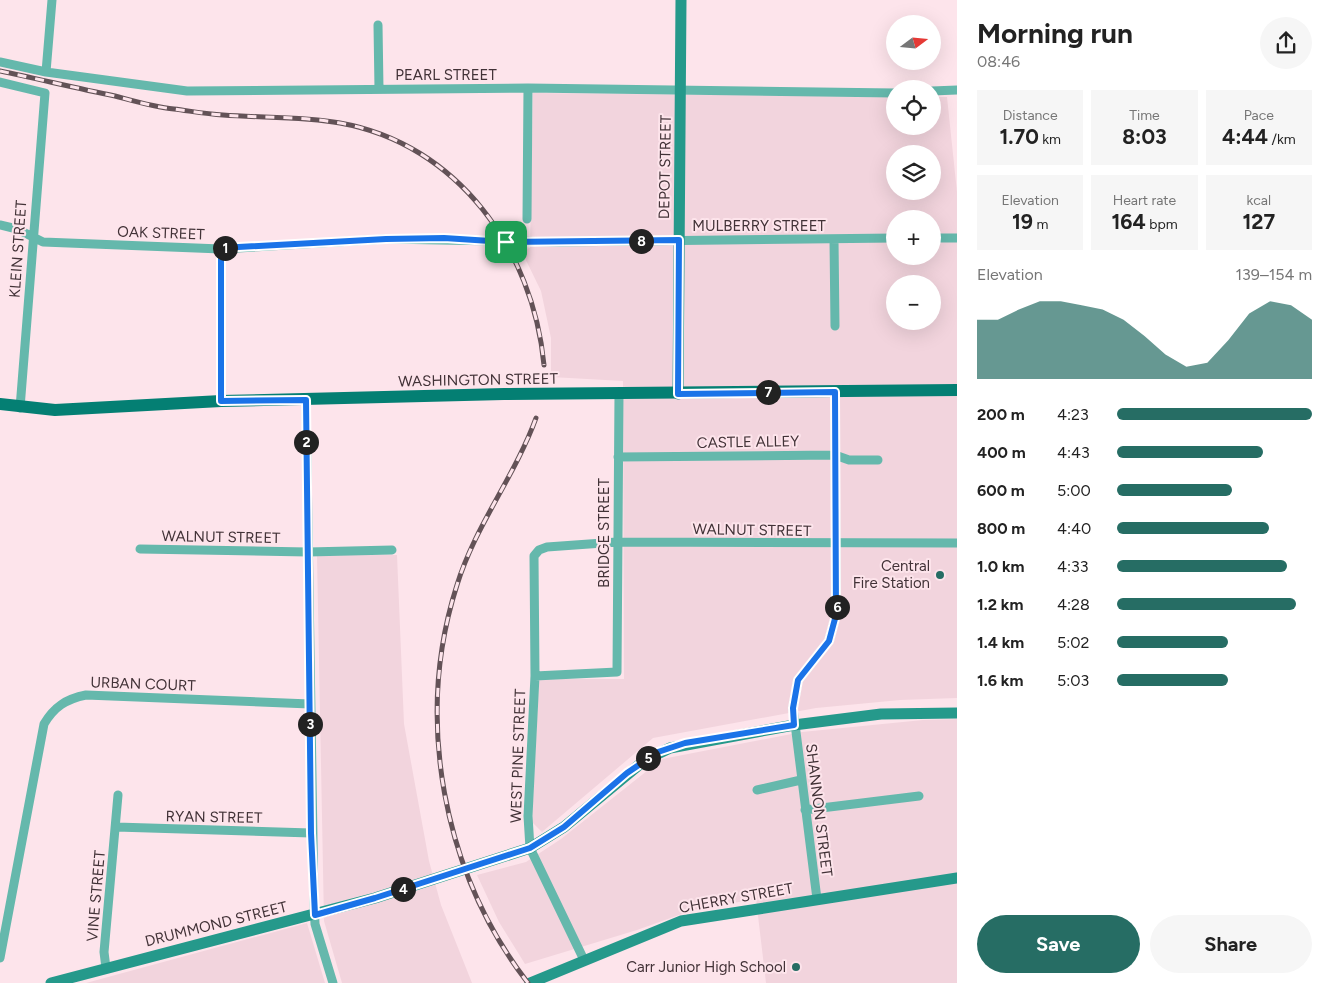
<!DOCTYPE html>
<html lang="en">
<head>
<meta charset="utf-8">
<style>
	body { margin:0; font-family:Figtree,sans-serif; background:#f6f6f6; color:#222; height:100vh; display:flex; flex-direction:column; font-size:19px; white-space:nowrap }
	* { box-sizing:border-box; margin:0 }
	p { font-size:16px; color:#767676 }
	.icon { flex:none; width:28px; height:28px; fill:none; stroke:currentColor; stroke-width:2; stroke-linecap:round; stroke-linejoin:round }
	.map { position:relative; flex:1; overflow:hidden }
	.side { display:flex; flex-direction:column; background:#fff; width:375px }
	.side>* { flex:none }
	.needle { width:32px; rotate:74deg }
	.buttons { position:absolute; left:886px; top:15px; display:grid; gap:10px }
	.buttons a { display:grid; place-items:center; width:55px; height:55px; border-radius:50%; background:#fff; box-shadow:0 5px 20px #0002; font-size:25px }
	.pin { position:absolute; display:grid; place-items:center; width:42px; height:42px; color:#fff; margin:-21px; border-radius:10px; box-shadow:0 2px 8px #0006 }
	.km { position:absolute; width:25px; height:25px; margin:-12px; border-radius:50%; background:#222; color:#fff; font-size:14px; line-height:25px; text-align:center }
	.round { display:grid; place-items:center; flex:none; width:52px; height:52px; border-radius:26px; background:#f6f6f6 }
	.headline { display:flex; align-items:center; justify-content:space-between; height:85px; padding:0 20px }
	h1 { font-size:28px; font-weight:700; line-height:38px }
	.stats { display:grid; grid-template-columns:repeat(3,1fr); gap:8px; height:85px; padding:5px 20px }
	.stats div { display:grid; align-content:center; border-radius:0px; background:#f6f6f6; text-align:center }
	.stats b { font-size:21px; font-weight:700 }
	.stats small { font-size:14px; font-weight:400 }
	.stats p { font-size:14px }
	.chart { height:140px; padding:10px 20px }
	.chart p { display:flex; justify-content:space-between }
	.chart svg { width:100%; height:90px; margin-top:5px; fill:#266d64; opacity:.7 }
	.primary-button { display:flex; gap:10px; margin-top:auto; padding:10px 20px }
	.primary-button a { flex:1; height:58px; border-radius:30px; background:#266d64; color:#fff; font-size:20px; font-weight:700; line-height:58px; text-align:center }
	.primary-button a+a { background:#f6f6f6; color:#222 }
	ul { padding:0 20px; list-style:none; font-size:16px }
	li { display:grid; grid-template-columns:80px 60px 1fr; align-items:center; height:38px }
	li i { height:12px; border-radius:6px; background:#266d64 }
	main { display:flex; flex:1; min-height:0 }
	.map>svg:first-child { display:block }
	.built { fill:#f2d4dd; fill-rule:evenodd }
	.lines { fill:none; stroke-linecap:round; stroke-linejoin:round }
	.street { stroke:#65b8ac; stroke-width:9 }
	.secondary { stroke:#25998b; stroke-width:11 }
	.primary { stroke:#047f73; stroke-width:12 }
	.rail-casing { stroke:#635257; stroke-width:5 }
	.rail { stroke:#fde4eb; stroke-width:3; stroke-dasharray:9; stroke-linecap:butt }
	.route-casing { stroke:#fff; stroke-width:10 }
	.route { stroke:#1a73e8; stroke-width:6 }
	.poi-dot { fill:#266d64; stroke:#fde4eb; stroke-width:2 }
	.labels { text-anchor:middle; stroke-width:4; stroke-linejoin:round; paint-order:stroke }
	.street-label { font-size:15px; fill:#423237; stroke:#fde4eb }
	.poi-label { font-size:15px; fill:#423237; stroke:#fde4eb; text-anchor:end }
</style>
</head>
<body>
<main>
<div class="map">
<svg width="957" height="983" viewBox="0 0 957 983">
	<rect width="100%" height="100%" fill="#fde4eb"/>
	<!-- built -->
	<path class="built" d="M533,93L895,97V126H932L933,97H947L957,192V698L900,700L816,708L653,738L542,832L532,822L539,679H624L623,381L551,377V338L541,291L521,250L530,248ZM895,154H932V191H895ZM895,219H932V256H895ZM895,284H932V321H895Z
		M317,555H397L404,724L429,861L441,905L472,983H342L324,921Z
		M957,719V983H766L756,899L693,910L637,930L525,964L499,922L477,875L526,862L561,839L662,759L802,732L923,720Z
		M307,923L325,983H86Z"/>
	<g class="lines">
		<!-- street -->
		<path class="street" d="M378,25L379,89
			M0,62L46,72L187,91L528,88L895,93
			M46,72L52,0
			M0,82L45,93L20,408
			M932,91L957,90
			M527,219L528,88
			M0,225L17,229L43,242L221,249L386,239L559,242L895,238
			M932,238H957
			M834,239L835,326
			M221,249V401
			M306,400L314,902L315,924L333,983
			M618,457L835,455L849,460H878
			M140,549L308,552L392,550
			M535,676L617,672L619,394
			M757,790L801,780
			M805,810L919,796
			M116,827L311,833
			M817,899L793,708L798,680L829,641L836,615L835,392
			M0,958L44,724C54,707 66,699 86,695L310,704
			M584,960L530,848L528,816L535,676L534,556L539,550L547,547L617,542L957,543
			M106,968L104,952L118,795"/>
		<!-- secondary -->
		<path class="secondary" d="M678,394L681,0
			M51,983L375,898L530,848L564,827L645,760L670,748L794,725L881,714L957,713
			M530,983L681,921L957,878"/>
		<!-- primary -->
		<path class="primary" d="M0,404L55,410L221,401L504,394L957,390"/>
		<defs>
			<path id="rail" d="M0,71C38,79 76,88 115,96C134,101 154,107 174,109C190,111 206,114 223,115C261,118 301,116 340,123C458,144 533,250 544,365
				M528,983C443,873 414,719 457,585C475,526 515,476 536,418"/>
		</defs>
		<!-- rail casing -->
		<use href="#rail" class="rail-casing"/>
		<!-- rail -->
		<use href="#rail" class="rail"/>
	</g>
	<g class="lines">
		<defs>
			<path id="route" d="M444,238L506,242L679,240L678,394L835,392L836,615L829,641L798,680L793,708L794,725L685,743L658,752L627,773L564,827L530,848L375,898L315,915L311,833L306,400L221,401V248L386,239Z"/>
		</defs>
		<!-- route casing -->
		<use href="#route" class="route-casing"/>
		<!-- route -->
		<use href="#route" class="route"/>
	</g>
	<!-- markers -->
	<g class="poi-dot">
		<circle cx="940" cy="575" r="5"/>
		<circle cx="796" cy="967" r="5"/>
	</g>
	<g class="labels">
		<!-- street labels -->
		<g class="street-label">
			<text x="446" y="80">PEARL STREET</text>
			<text transform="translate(665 167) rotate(-89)" y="5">DEPOT STREET</text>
			<text x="759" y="231">MULBERRY STREET</text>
			<text transform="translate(161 233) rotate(2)" y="5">OAK STREET</text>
			<text transform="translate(18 249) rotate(-86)" y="5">KLEIN STREET</text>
			<text transform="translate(478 380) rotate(-1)" y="5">WASHINGTON STREET</text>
			<text transform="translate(748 442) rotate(-1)" y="5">CASTLE ALLEY</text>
			<text transform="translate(752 530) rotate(1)" y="5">WALNUT STREET</text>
			<text transform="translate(604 533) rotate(-90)" y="5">BRIDGE STREET</text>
			<text transform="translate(221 537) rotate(1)" y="5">WALNUT STREET</text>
			<text transform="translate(143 684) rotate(2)" y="5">URBAN COURT</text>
			<text transform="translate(518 756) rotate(-88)" y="5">WEST PINE STREET</text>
			<text transform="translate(819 810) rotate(83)" y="5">SHANNON STREET</text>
			<text transform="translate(214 817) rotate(1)" y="5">RYAN STREET</text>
			<text transform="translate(96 896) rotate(-85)" y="5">VINE STREET</text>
			<text transform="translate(736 898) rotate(-10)" y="5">CHERRY STREET</text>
			<text transform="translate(216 924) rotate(-14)" y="5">DRUMMOND STREET</text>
		</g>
		<!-- poi labels -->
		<g class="poi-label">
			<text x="930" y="571">Central<tspan x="930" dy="17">Fire Station</tspan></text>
			<text x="786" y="972">Carr Junior High School</text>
		</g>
	</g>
</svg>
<div class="buttons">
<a><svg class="needle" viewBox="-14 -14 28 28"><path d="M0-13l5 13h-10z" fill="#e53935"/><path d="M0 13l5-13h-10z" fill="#767676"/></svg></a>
<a><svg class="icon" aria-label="locate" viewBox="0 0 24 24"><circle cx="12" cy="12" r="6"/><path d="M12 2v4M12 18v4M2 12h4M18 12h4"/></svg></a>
<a><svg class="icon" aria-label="layers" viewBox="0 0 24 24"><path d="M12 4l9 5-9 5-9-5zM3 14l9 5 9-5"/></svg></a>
<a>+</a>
<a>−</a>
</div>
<div class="pin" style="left:506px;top:242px;background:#1e9e55"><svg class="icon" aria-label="arrive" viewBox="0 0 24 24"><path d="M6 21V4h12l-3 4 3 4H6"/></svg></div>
<b class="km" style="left:225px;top:248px">1</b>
<b class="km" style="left:306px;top:442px">2</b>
<b class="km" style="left:310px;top:724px">3</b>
<b class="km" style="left:403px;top:889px">4</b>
<b class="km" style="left:648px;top:758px">5</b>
<b class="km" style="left:837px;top:607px">6</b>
<b class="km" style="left:768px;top:392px">7</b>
<b class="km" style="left:641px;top:241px">8</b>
</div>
<section class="side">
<div class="headline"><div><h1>Morning run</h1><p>08:46</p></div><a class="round"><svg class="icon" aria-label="share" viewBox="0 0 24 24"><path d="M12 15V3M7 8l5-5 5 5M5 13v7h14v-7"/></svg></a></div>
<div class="stats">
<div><p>Distance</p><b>1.70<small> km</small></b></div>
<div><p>Time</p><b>8:03</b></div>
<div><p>Pace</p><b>4:44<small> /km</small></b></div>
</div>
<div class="stats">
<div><p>Elevation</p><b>19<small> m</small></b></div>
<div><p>Heart rate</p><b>164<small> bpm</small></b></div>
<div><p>kcal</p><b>127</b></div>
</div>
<div class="chart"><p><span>Elevation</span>139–154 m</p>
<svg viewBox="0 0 160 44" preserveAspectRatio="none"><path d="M0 44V15L10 15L20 10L30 6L40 6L50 8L60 10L70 15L80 23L90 32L100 38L110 36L120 25L130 12L140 6L150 8L160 15V44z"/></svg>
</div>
<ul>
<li><b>200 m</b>4:23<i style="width:100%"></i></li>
<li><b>400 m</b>4:43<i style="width:75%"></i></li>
<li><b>600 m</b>5:00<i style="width:59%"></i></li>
<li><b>800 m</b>4:40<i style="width:78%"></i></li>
<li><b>1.0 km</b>4:33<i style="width:87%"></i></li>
<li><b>1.2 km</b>4:28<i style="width:92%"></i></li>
<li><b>1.4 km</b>5:02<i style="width:57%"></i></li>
<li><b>1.6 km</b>5:03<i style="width:57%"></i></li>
</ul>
<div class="primary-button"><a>Save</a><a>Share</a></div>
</section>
</main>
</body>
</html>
